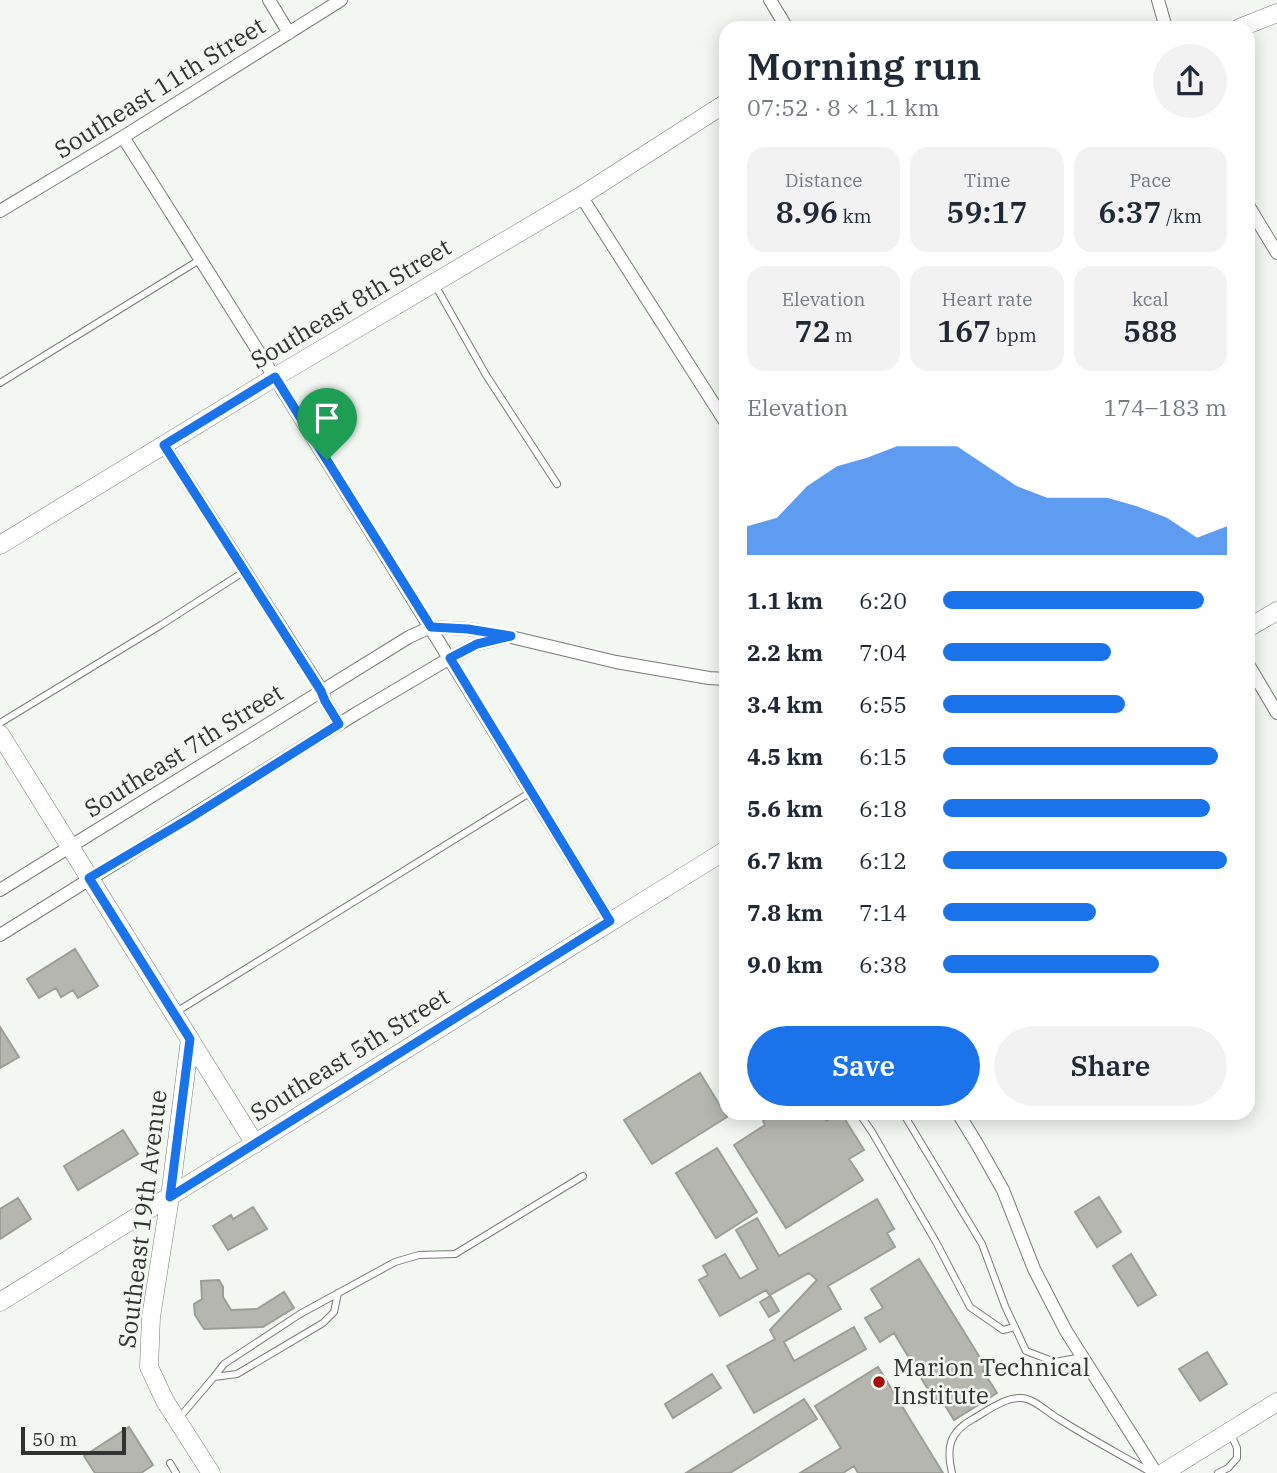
<!DOCTYPE html>
<html lang="en">
<head>
<meta charset="utf-8">
<style>
	body { margin:0; font-family:"IBM Plex Serif",serif; background:#f2f2f3; color:#1f2937; height:100vh; display:flex; flex-direction:column; font-size:26px; white-space:nowrap }
	* { box-sizing:border-box; margin:0 }
	p { font-size:23px; color:#747a83 }
	.icon { flex:none; width:38px; height:38px; fill:none; stroke:currentColor; stroke-width:2; stroke-linecap:round; stroke-linejoin:round }
	.map { position:relative; flex:1; overflow:hidden }
	.panel { position:absolute; left:719px; top:21px; width:536px; height:1099px; display:flex; flex-direction:column; background:#fff; border-radius:21px; box-shadow:0 4px 18px #0003 }
	.panel>* { flex:none }
	.scale { position:absolute; left:21px; bottom:18px; width:105px; box-sizing:border-box; padding-left:7px; border:4px solid #313330; border-top:0; font-size:19px; line-height:24px; white-space:nowrap; color:#313330; -webkit-text-stroke:5px #f2f8f1; paint-order:stroke }
	.pin { position:absolute; display:grid; place-items:center; width:60px; height:60px; color:#fff; margin:-72px -30px; border-radius:50% 50% 50% 0; rotate:-45deg; box-shadow:0 0 7px #0007 }
	.pin .icon { rotate:45deg }
	.round { display:grid; place-items:center; flex:none; width:74px; height:74px; border-radius:37px; background:#f2f2f3 }
	.overview { display:flex; align-items:center; justify-content:space-between; height:119px; padding:0 28px }
	h1 { font-size:38px; font-weight:600; line-height:52px }
	.stats { display:grid; grid-template-columns:repeat(3,1fr); gap:10px; height:119px; padding:7px 28px }
	.stats div { display:grid; align-content:center; border-radius:18px; background:#f2f2f3; text-align:center }
	.stats b { font-size:30px; font-weight:600 }
	.stats small { font-size:19px; font-weight:400 }
	.stats p { font-size:19px }
	.chart { height:196px; padding:14px 28px }
	.chart p { display:flex; justify-content:space-between }
	.chart svg { width:100%; height:126px; margin-top:7px; fill:#1a73e8; opacity:.7 }
	.cta { display:flex; gap:14px; margin-top:auto; padding:14px 28px }
	.cta a { flex:1; height:80px; border-radius:42px; background:#1a73e8; color:#fff; font-size:28px; font-weight:600; line-height:80px; text-align:center }
	.cta a+a { background:#f2f2f3; color:#1f2937 }
	ul { padding:0 28px; list-style:none; font-size:23px }
	li { display:grid; grid-template-columns:112px 84px 1fr; align-items:center; height:52px }
	li i { height:18px; border-radius:9px; background:#1a73e8 }
	.map>svg:first-child { display:block }
	.building { fill:#b5b7af; stroke:#9c9e96; stroke-width:2 }
	.lines { fill:none; stroke-linecap:round; stroke-linejoin:round }
	.lane-casing { stroke:#767b75; stroke-width:8 }
	.street-casing { stroke:#767b75; stroke-width:14 }
	.secondary-casing { stroke:#767b75; stroke-width:19 }
	.lane { stroke:#fff; stroke-width:6 }
	.street { stroke:#fff; stroke-width:12 }
	.secondary { stroke:#fff; stroke-width:18 }
	.route-casing { stroke:#fff; stroke-width:14 }
	.route { stroke:#1a73e8; stroke-width:9 }
	.poi-dot { fill:#a50e0d; stroke:#f2f8f1; stroke-width:2.5 }
	.labels { text-anchor:middle; stroke-width:5; stroke-linejoin:round; paint-order:stroke }
	.street-label { font-size:24px; fill:#313330; stroke:#f2f8f1 }
	.poi-label { font-size:24px; fill:#313330; stroke:#f2f8f1; text-anchor:start }
</style>
</head>
<body>
<div class="map">
<svg width="1277" height="1473" viewBox="0 0 1277 1473">
	<rect width="100%" height="100%" fill="#f2f8f1"/>
	<!-- building -->
	<path class="building" d="M75,949L98,986L78,998L73,990L61,997L56,988L39,998L27,979Z
		M0,1027L19,1057L0,1068Z
		M700,1073L727,1117L652,1164L624,1120Z
		M775,1113H821L826,1121L841,1113L864,1150L849,1159L863,1180L786,1228L734,1145L765,1125L763,1121Z
		M123,1130L138,1154L78,1190L64,1166Z
		M717,1148L757,1212L716,1238L676,1173Z
		M1099,1197L1121,1232L1097,1247L1075,1212Z
		M18,1198L31,1219L0,1239V1209Z
		M877,1199L894,1229L887,1233L895,1247L828,1286L841,1309L784,1342L794,1361L854,1327L866,1349L754,1413L727,1366L775,1339L770,1330L817,1280L809,1273L770,1295L779,1311L769,1317L760,1302L770,1296L766,1290L720,1316L699,1280L708,1275L703,1266L725,1254L740,1279L758,1269L736,1230L757,1218L779,1256Z
		M253,1207L267,1229L228,1250L213,1226L231,1215L233,1219Z
		M1131,1254L1156,1295L1138,1306L1113,1266Z
		M919,1259L987,1369L983,1371L997,1393L954,1420L940,1397L935,1401L894,1333L880,1342L865,1318L883,1308L871,1289Z
		M219,1280L223,1287V1297L231,1310L257,1309L284,1292L294,1308L263,1327L204,1329L195,1315L194,1304L202,1299L201,1281Z
		M1207,1352L1227,1384L1200,1401L1179,1369Z
		M878,1367L943,1473H858L854,1466L843,1473H800L841,1448L815,1406Z
		M712,1374L721,1388L673,1418L665,1404Z
		M804,1399L817,1419L730,1473H686Z
		M129,1427L153,1465L141,1473H95L84,1456Z"/>
	<g class="lines">
		<defs>
			<path id="lane" d="M435,285L486,375L557,484
				M0,383L201,259
				M0,723L161,625L245,571
				M176,1012L531,792
				M859,1113L872,1132L936,1242L970,1307L1003,1330L1015,1327
				M903,1113L982,1244L1005,1306L1026,1351L1055,1362L1082,1357
				M338,1293L334,1312L323,1323L237,1374L214,1377L224,1364L300,1314L395,1262L419,1255L455,1254L583,1176
				M179,1418L214,1377
				M170,1463L176,1473
				M952,1473C946,1448 949,1432 973,1419C987,1411 1005,1397 1022,1398C1035,1399 1048,1413 1059,1419C1089,1438 1121,1455 1152,1473
				M1218,1473L1228,1468L1237,1458V1448L1231,1434"/>
			<path id="street" d="M269,0L289,33
				M770,0L787,28
				M1158,0L1166,28
				M123,137C288,397 450,658 610,921
				M581,196L726,423
				M1248,205L1277,253
				M0,211L123,137L341,0
				M164,445L322,691L325,701L339,724
				M1248,664L1277,713
				M0,890L409,637L431,627L468,629L511,637L616,662L709,678L726,679
				M0,935L357,713L450,658L477,644L503,638
				M958,1113L977,1144L1003,1190L1034,1269L1066,1331L1156,1473"/>
			<path id="secondary" d="M1239,28L1277,13
				M0,545L275,377L581,196L726,103
				M1248,628L1277,611
				M0,734L255,1144
				M190,1039L170,1197L151,1317L149,1367L165,1401L211,1473
				M0,1302L726,850
				M1163,1473L1277,1402"/>
		</defs>
		<!-- lane casing -->
		<use href="#lane" class="lane-casing"/>
		<!-- street casing -->
		<use href="#street" class="street-casing"/>
		<!-- secondary casing -->
		<use href="#secondary" class="secondary-casing"/>
		<!-- lane -->
		<use href="#lane" class="lane"/>
		<!-- street -->
		<use href="#street" class="street"/>
		<!-- secondary -->
		<use href="#secondary" class="secondary"/>
	</g>
	<g class="lines">
		<defs>
			<path id="route" d="M275,377L431,627L468,629L511,636L477,644L450,658L610,921L170,1197L190,1039L89,878L190,818L339,724L325,701L321,691L164,445Z"/>
		</defs>
		<!-- route casing -->
		<use href="#route" class="route-casing"/>
		<!-- route -->
		<use href="#route" class="route"/>
	</g>
	<!-- markers -->
	<circle class="poi-dot" cx="879" cy="1382" r="7"/>
	<g class="labels">
		<!-- street labels -->
		<g class="street-label">
			<text transform="translate(160 88) rotate(-32)" y="8">Southeast 11th Street</text>
			<text transform="translate(351 304) rotate(-31)" y="8">Southeast 8th Street</text>
			<text transform="translate(184 751) rotate(-32)" y="8">Southeast 7th Street</text>
			<text transform="translate(350 1055) rotate(-32)" y="8">Southeast 5th Street</text>
			<text transform="translate(143 1219) rotate(-83)" y="8">Southeast 19th Avenue</text>
		</g>
		<!-- poi labels -->
		<g class="poi-label">
			<text x="893" y="1376">Marion Technical<tspan x="893" dy="28">Institute</tspan></text>
		</g>
	</g>
</svg>
<div class="scale">50 m</div>
<div class="pin" style="left:327px;top:460px;background:#1e9e55"><svg class="icon" aria-label="arrive" viewBox="0 0 24 24"><path d="M6 21V4h12l-3 4 3 4H6"/></svg></div>
<section class="panel">
<div class="overview"><div><h1>Morning run</h1><p>07:52 · 8 × 1.1 km</p></div><a class="round"><svg class="icon" aria-label="share" viewBox="0 0 24 24"><path d="M12 15V3M7 8l5-5 5 5M5 13v7h14v-7"/></svg></a></div>
<div class="stats">
<div><p>Distance</p><b>8.96<small> km</small></b></div>
<div><p>Time</p><b>59:17</b></div>
<div><p>Pace</p><b>6:37<small> /km</small></b></div>
</div>
<div class="stats">
<div><p>Elevation</p><b>72<small> m</small></b></div>
<div><p>Heart rate</p><b>167<small> bpm</small></b></div>
<div><p>kcal</p><b>588</b></div>
</div>
<div class="chart"><p><span>Elevation</span>174–183 m</p>
<svg viewBox="0 0 160 44" preserveAspectRatio="none"><path d="M0 44V34L10 31L20 20L30 13L40 10L50 6L60 6L70 6L80 13L90 20L100 24L110 24L120 24L130 27L140 31L150 38L160 34V44z"/></svg>
</div>
<ul>
<li><b>1.1 km</b>6:20<i style="width:92%"></i></li>
<li><b>2.2 km</b>7:04<i style="width:59%"></i></li>
<li><b>3.4 km</b>6:55<i style="width:64%"></i></li>
<li><b>4.5 km</b>6:15<i style="width:97%"></i></li>
<li><b>5.6 km</b>6:18<i style="width:94%"></i></li>
<li><b>6.7 km</b>6:12<i style="width:100%"></i></li>
<li><b>7.8 km</b>7:14<i style="width:54%"></i></li>
<li><b>9.0 km</b>6:38<i style="width:76%"></i></li>
</ul>
<div class="cta"><a>Save</a><a>Share</a></div>
</section>
</div>
</body>
</html>
